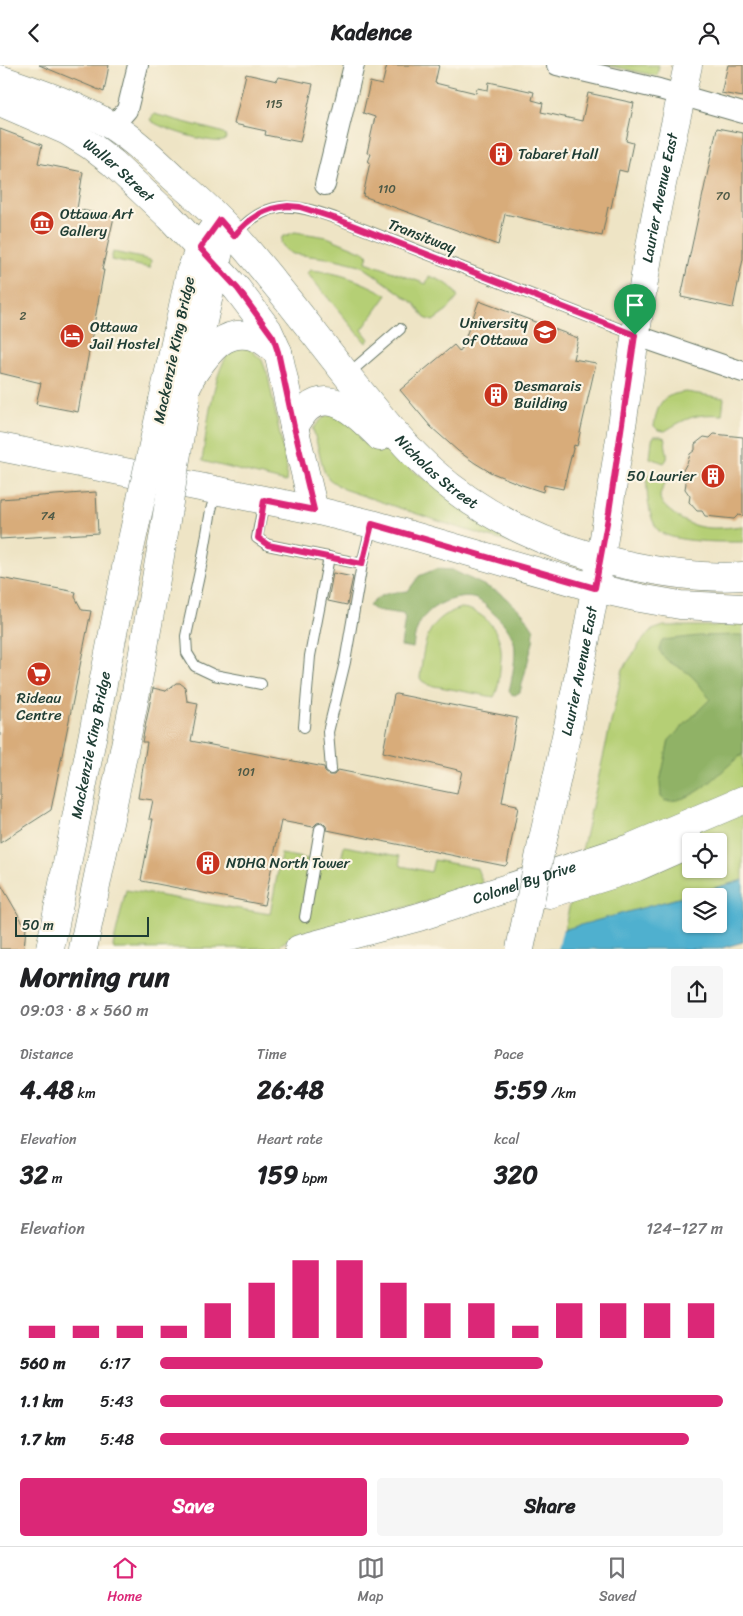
<!DOCTYPE html>
<html lang="en">
<head>
<meta charset="utf-8">
<style>
	body { margin:0; font-family:Sriracha,sans-serif; background:#f6f6f6; color:#202124; height:100vh; display:flex; flex-direction:column; font-size:19px; white-space:nowrap }
	* { box-sizing:border-box; margin:0 }
	p { font-size:16px; color:#757577 }
	.icon { flex:none; width:28px; height:28px; fill:none; stroke:currentColor; stroke-width:2; stroke-linecap:round; stroke-linejoin:round }
	.map { position:relative; height:884px; overflow:hidden }
	.sheet { display:flex; flex-direction:column; background:#fff; flex:1 }
	.sheet>* { flex:none }
	.controls { position:absolute; left:682px; top:768px; display:grid; gap:10px }
	.controls a { display:grid; place-items:center; width:45px; height:45px; border-radius:5px; background:#fff; box-shadow:0 1px 4px #0004; font-size:25px }
	.scale { position:absolute; left:15px; bottom:12px; width:134px; box-sizing:border-box; padding-left:5px; border:2px solid #1f3d34; border-top:0; font-size:14px; line-height:18px; white-space:nowrap; color:#1f3d34; -webkit-text-stroke:4px #fcf5e5; paint-order:stroke }
	.pin { position:absolute; display:grid; place-items:center; width:42px; height:42px; color:#fff; margin:-51px -21px; border-radius:50% 50% 50% 0; rotate:-45deg; box-shadow:0 0 5px #0007 }
	.pin .icon { rotate:45deg }
	.round { display:grid; place-items:center; flex:none; width:52px; height:52px; border-radius:5px; background:#f6f6f6 }
	.summary { display:flex; align-items:center; justify-content:space-between; height:85px; padding:0 20px }
	h1 { font-size:28px; font-weight:700; line-height:38px }
	.figures { display:grid; grid-template-columns:repeat(3,1fr); gap:8px; height:85px; padding:5px 20px }
	.figures div { display:grid; align-content:center }
	.figures b { font-size:25px; font-weight:700 }
	.figures small { font-size:14px; font-weight:400 }
	.figures p { font-size:14px }
	.chart { height:140px; padding:10px 20px }
	.chart p { display:flex; justify-content:space-between }
	.chart svg { width:100%; height:90px; margin-top:5px; stroke:#db2777; stroke-width:6 }
	.button { display:flex; gap:10px; margin-top:auto; padding:10px 20px }
	.button a { flex:1; height:58px; border-radius:5px; background:#db2777; color:#fff; font-size:20px; font-weight:700; line-height:58px; text-align:center }
	.button a+a { background:#f6f6f6; color:#202124 }
	ul { padding:0 20px; list-style:none; font-size:16px }
	li { display:grid; grid-template-columns:80px 60px 1fr; align-items:center; height:38px }
	li i { height:12px; border-radius:6px; background:#db2777 }
	header { display:flex; justify-content:space-between; align-items:center; height:65px; padding:0 20px; background:#fff; font-size:22px; font-weight:700 }
	.dock { display:flex; justify-content:space-around; align-items:center; height:70px; border-top:1px solid #e0e0e0; background:#fff; font-size:14px; color:#757577 }
	.dock a { display:grid; justify-items:center; gap:2px }
	.dock .active { color:#db2777 }
	.map>svg:first-child { display:block }
	.green { fill:#b5cf75; stroke:#6a8654; fill-rule:evenodd }
	.forest { fill:#90b266; stroke:#58784d }
	.water { fill:#50b0cf; stroke:#387682; fill-rule:evenodd }
	.pier { fill:#eee4c5 }
	.building { fill:#d8ac7a }
	.lines { fill:none; stroke-linecap:round; stroke-linejoin:round }
	.lane-casing { stroke:#677767; stroke-width:12 }
	.street-casing { stroke:#677767; stroke-width:22 }
	.secondary-casing { stroke:#677767; stroke-width:29 }
	.primary-casing { stroke:#677767; stroke-width:29 }
	.lane { stroke:#fff; stroke-width:10 }
	.street { stroke:#fff; stroke-width:20 }
	.secondary { stroke:#fff; stroke-width:28 }
	.primary { stroke:#fff; stroke-width:28 }
	.secondary-bridge-casing { stroke:#677767; stroke-width:29; stroke-linecap:butt }
	.secondary-bridge { stroke:#fff; stroke-width:28 }
	.route-casing { stroke:#fff; stroke-width:10 }
	.route { stroke:#db2777; stroke-width:6 }
	.labels { text-anchor:middle; stroke-width:4.5; stroke-linejoin:round; paint-order:stroke }
	.number-label { font-size:12px; fill:#4d5946 }
	.poi-label { font-size:15px; fill:#1f3d34; stroke:#fcf5e5; text-anchor:start }
	.street-label { font-size:15px; fill:#1f3d34; stroke:#fcf5e5 }
</style>
</head>
<body>
<header><svg class="icon" aria-label="back" viewBox="0 0 24 24"><path d="M15 5l-7 7 7 7"/></svg>Kadence<svg class="icon" aria-label="person" viewBox="0 0 24 24"><circle cx="12" cy="8" r="4"/><path d="M4 21q1-7 8-7t8 7"/></svg></header>
<div class="map">
<svg width="743" height="884" viewBox="0 0 743 884">
	<rect width="100%" height="100%" fill="#fcf5e5"/>
	<filter id="ink" filterUnits="userSpaceOnUse"><feTurbulence type="fractalNoise" baseFrequency=".02" numOctaves="2"/><feDisplacementMap in="SourceGraphic" scale="10" xChannelSelector="R" yChannelSelector="G"/><feConvolveMatrix kernelMatrix="1 2 1 2 8 2 1 2 1" color-interpolation-filters="sRGB"/></filter>
	<filter id="wash" filterUnits="userSpaceOnUse"><feTurbulence type="fractalNoise" baseFrequency=".0096" numOctaves="4" result="noise"/><feDisplacementMap in="SourceGraphic" scale="20" xChannelSelector="R" yChannelSelector="G"/><feGaussianBlur stdDeviation="1.12" result="paint"/><feColorMatrix in="noise" values="0 0 0 0 0 0 0 0 0 0 0 0 0 0 0 0 0 1.4 0 .05"/><feComposite in="paint" operator="in"/></filter>
	<g filter="url(#wash)">
		<rect width="100%" height="100%" fill="#eee4c5"/>
		<!-- green -->
		<path class="green" d="M606,0H659L657,11Z
			M154,49L221,67L225,69L226,73L224,76C210,79 161,64 150,55Z
			M295,167L327,172L368,189L366,197L426,219L429,211C442,216 452,219 458,232L447,246L433,256L425,253L415,239L375,210L360,200L335,194L293,189L286,185L281,178L282,172Z
			M113,187L151,195L150,203L111,195Z
			M310,205C338,207 362,216 387,230L362,265L369,274L366,278L307,208Z
			M242,282L250,284L262,295L268,311L287,404L286,417L202,396C206,373 213,296 234,284C236,283 239,283 242,282Z
			M686,327L724,333L722,350C697,348 686,353 665,366L658,365L654,361C658,338 661,330 686,327Z
			M335,348L374,374L389,387L415,407L540,487L453,461L343,424L329,414L324,406L313,364C319,356 324,350 335,348Z
			M654,371H661L666,374C663,383 672,390 664,398L650,393L652,375Z
			M664,409L666,417C658,431 657,435 670,446C694,467 714,464 743,461V477C724,477 673,478 659,466C648,455 646,424 647,410Z
			M461,543C481,544 500,564 501,585C502,591 500,599 500,605C499,615 499,623 494,632L429,620L422,616L420,613C424,580 424,555 461,543Z
			M743,559V815L564,865L623,604L641,577L652,565L664,561H718ZM691,776H719V804H691Z
			M344,781L399,791L401,801L431,807L434,795L477,803L483,819L419,839L293,871L280,880L270,883L114,884L113,881L126,825L270,849L281,789L340,800Z"/>
		<!-- forest -->
		<path class="forest" d="M436,504L452,505L500,528L523,548L534,565L533,577L520,627L515,630L511,629L509,626C512,614 517,589 514,577C511,567 502,555 494,549C490,545 485,539 480,536C473,531 462,532 454,534C428,541 416,555 413,583L401,581L405,553L403,549L375,545L369,541C381,527 390,528 408,526L419,511Z
			M743,570V689C717,707 701,736 665,736L661,732L660,717L669,675L710,634C703,625 695,612 685,606C676,600 651,591 663,575L699,571Z"/>
		<!-- water -->
		<path class="water" d="M743,815V877L719,884H494ZM691,831H719V859H691Z"/>
		<!-- pier -->
		<path class="pier" d="M563,863L558,884L492,883L494,881Z"/>
		<g id="blocks">
			<!-- building -->
			<path class="building" d="M39,0H109L104,27Z
				M387,0H439L435,18L476,28L477,23L488,25L489,17L534,27L532,35L543,38L541,47L582,56L588,28L634,38L626,76L633,78L627,107L619,105L611,143L608,142L602,171L505,149L498,180L363,131L370,97H368L371,89L367,88L375,52L363,48L370,17L382,20Z
				M728,0H743V32L721,28Z
				M246,9L277,16L279,12L313,19L300,77L265,70L266,66L234,59Z
				M717,63L743,68V194L733,243L681,232Z
				M0,64L42,80L38,98L83,107L77,144L114,152L102,205H104L78,347L36,339L41,318L0,308Z
				M479,236L578,273L573,294L596,298L577,381L574,380L563,424L544,420L543,427L522,420L490,407L475,398L458,386L431,362L400,325L454,280L460,287Z
				M714,369L743,372V451L738,450L734,454L705,451L702,446H697L689,437L690,431L685,424L686,418L682,407L688,396L690,389L695,385V379L704,372L710,373Z
				M96,427L98,468L0,474V434Z
				M333,508L353,512L347,540L328,536Z
				M0,513L76,527L75,532L82,545L91,546L51,745L0,778Z
				M176,618H180L185,622L187,636L198,638L191,676L324,702L325,707L329,710H334L338,705L457,729L462,706L383,687L394,630L396,629L517,653L502,737L517,740L516,742H518L507,799L505,801L327,765L326,761L322,757L317,758L313,762L281,756L264,840L142,816L141,815L153,754H149L153,735L138,733L147,677H142L153,623L166,626Z
				M0,818L26,863L24,884H0Z"/>
		</g>
	</g>
	<g filter="url(#ink)">
		<use href="#blocks" fill-opacity="0" stroke="#677767" stroke-width="1"/>
		<g class="lines">
			<defs>
				<path id="lane" d="M235,170C267,133 293,138 335,153L635,270
					M348,309L400,264
					M216,427L211,445L203,492L186,571L187,588L195,601L214,610L261,619
					M264,436L257,473L268,480L362,499
					M304,662L310,591L329,492
					M331,704L328,667L345,597L362,499L372,459
					M305,852L320,764"/>
				<path id="street" d="M557,0L659,24L743,48
					M112,62L127,45L138,0
					M325,120L354,0
					M635,270L743,307"/>
				<g id="secondary">
					<path d="M189,318L220,182"/>
					<path d="M163,335L190,208L200,183L219,155"/>
					<path id="s1" d="M543,774C568,666 591,558 608,448C624,356 635,263 652,170C662,113 676,57 688,0"/>
					<path d="M549,829L637,802L691,778"/>
					<path d="M83,884L136,627L163,474"/>
					<path id="s2" d="M299,884L419,852L630,783L743,735"/>
				</g>
				<g id="primary">
					<path id="s3" d="M0,14C38,27 77,40 112,61C134,75 154,94 173,112C194,130 215,149 234,170C276,217 314,269 354,319C378,348 403,380 432,406C483,452 551,483 618,498C659,507 701,514 743,511"/>
					<path id="s4" d="M0,37L67,66L91,81L113,98L170,152L237,224L268,265L278,287L294,362L314,445"/>
					<path d="M190,313C206,291 223,261 255,272C263,274 271,282 278,287"/>
					<path d="M294,362C298,356 302,348 308,343C334,322 362,355 380,372"/>
					<path d="M0,382L314,445L372,459L595,523L640,533L680,540L743,543"/>
				</g>
			</defs>
			<!-- lane casing -->
			<use href="#lane" class="lane-casing"/>
			<!-- street casing -->
			<use href="#street" class="street-casing"/>
			<!-- secondary casing -->
			<use href="#secondary" class="secondary-casing"/>
			<!-- primary casing -->
			<use href="#primary" class="primary-casing"/>
			<!-- lane -->
			<use href="#lane" class="lane"/>
			<!-- street -->
			<use href="#street" class="street"/>
			<!-- secondary -->
			<use href="#secondary" class="secondary"/>
			<!-- primary -->
			<use href="#primary" class="primary"/>
			<defs>
				<g id="secondary-bridge">
					<path d="M163,474L186,333"/>
					<path id="s5" d="M50,884L128,493L163,335"/>
					<path d="M520,884L543,774"/>
				</g>
			</defs>
			<!-- secondary-bridge casing -->
			<use href="#secondary-bridge" class="secondary-bridge-casing"/>
			<!-- secondary-bridge -->
			<use href="#secondary-bridge" class="secondary-bridge"/>
		</g>
	</g>
	<g class="lines" filter="url(#ink)">
		<defs>
			<path id="route" d="M288,141L300,142L334,153L635,270L609,447L595,523L372,459L362,499L268,480L258,473L264,435L314,445L294,362L278,287L273,272L238,224L200,183L220,155L234,171C249,153 264,143 288,141Z"/>
		</defs>
		<!-- route casing -->
		<use href="#route" class="route-casing"/>
		<!-- route -->
		<use href="#route" class="route"/>
	</g>
	<!-- icons -->
	<defs>
		<symbol id="building-disc" viewBox="-11 -11 22 22"><circle r="9.5" fill="#c8321e" stroke="#fcf5e5"/><path d="M-4-6H4V6H1V3H-1V6H-4ZM-2.5-4.3h1.7v1.8h-1.7ZM.8-4.3h1.7v1.8H.8ZM-2.5-1h1.7V.8h-1.7ZM.8-1h1.7V.8H.8Z" fill="#fff"/></symbol>
		<symbol id="museum-disc" viewBox="-11 -11 22 22"><circle r="9.5" fill="#c8321e" stroke="#fcf5e5"/><path d="M0-6L6-3V-2H-6V-3ZM-5-1h2V3h-2ZM-1-1h2V3h-2ZM3-1h2V3H3ZM-6 4H6V6H-6Z" fill="#fff"/></symbol>
		<symbol id="university-disc" viewBox="-11 -11 22 22"><circle r="9.5" fill="#c8321e" stroke="#fcf5e5"/><path d="M0-5L7-2L0 1L-7-2ZM-4 1L0 2.5L4 1V4Q0 6-4 4Z" fill="#fff"/></symbol>
		<symbol id="hotel-disc" viewBox="-11 -11 22 22"><circle r="9.5" fill="#c8321e" stroke="#fcf5e5"/><path d="M-6-4.5h1.5V1H6V5H4.5V3h-9V5H-6ZM-4 0a1.8 1.8 0 1 1 3.6 0ZM.5 0V-2.5h3Q6-2.5 6 0Z" fill="#fff"/></symbol>
		<symbol id="supermarket-disc" viewBox="-11 -11 22 22"><circle r="9.5" fill="#c8321e" stroke="#fcf5e5"/><path d="M-6-5.5h2.5l.6 2H6L4.5 2H-2.5L-4.4-4H-6ZM-1.5 3.2a1.3 1.3 0 1 0 .1 0ZM3 3.2a1.3 1.3 0 1 0 .1 0Z" fill="#fff"/></symbol>
	</defs>
	<g fill-rule="evenodd">
		<use href="#building-disc" x="487" y="75" width="28" height="28"/>
		<use href="#museum-disc" x="28" y="144" width="28" height="28"/>
		<use href="#university-disc" x="531" y="253" width="28" height="28"/>
		<use href="#hotel-disc" x="58" y="257" width="28" height="28"/>
		<use href="#building-disc" x="482" y="316" width="28" height="28"/>
		<use href="#building-disc" x="699" y="397" width="28" height="28"/>
		<use href="#supermarket-disc" x="25" y="595" width="28" height="28"/>
		<use href="#building-disc" x="194" y="784" width="28" height="28"/>
	</g>
	<g class="labels">
		<!-- number labels -->
		<g class="number-label">
			<text x="274" y="43">115</text>
			<text x="387" y="128">110</text>
			<text x="723" y="135">70</text>
			<text x="23" y="255">2</text>
			<text x="48" y="455">74</text>
			<text x="246" y="711">101</text>
		</g>
		<!-- poi labels -->
		<g class="poi-label">
			<text x="518" y="94">Tabaret Hall</text>
			<text x="60" y="154">Ottawa Art<tspan x="60" dy="17">Gallery</tspan></text>
			<text x="528" y="263" text-anchor="end">University<tspan x="528" dy="17">of Ottawa</tspan></text>
			<text x="90" y="267">Ottawa<tspan x="90" dy="17">Jail Hostel</tspan></text>
			<text x="514" y="326">Desmarais<tspan x="514" dy="17">Building</tspan></text>
			<text x="696" y="416" text-anchor="end">50 Laurier</text>
			<text x="39" y="638" text-anchor="middle">Rideau<tspan x="39" dy="17">Centre</tspan></text>
			<text x="226" y="803">NDHQ North Tower</text>
		</g>
		<!-- street labels -->
		<g class="street-label">
			<text dy="5" stroke="none"><textPath href="#s4" startOffset="138">Waller Street</textPath></text>
			<text dy="5" stroke="none"><textPath href="#s1" startOffset="652">Laurier Avenue East</textPath></text>
			<text transform="translate(422 171) rotate(21)" y="5">Transitway</text>
			<text transform="translate(174 285) rotate(-78)" y="5">Mackenzie King Bridge</text>
			<text dy="5" stroke="none"><textPath href="#s3" startOffset="598">Nicholas Street</textPath></text>
			<text dy="5" stroke="none"><textPath href="#s1" startOffset="172">Laurier Avenue East</textPath></text>
			<text dy="5" stroke="none"><textPath href="#s5" startOffset="208">Mackenzie King Bridge</textPath></text>
			<text dy="5" stroke="none"><textPath href="#s2" startOffset="235">Colonel By Drive</textPath></text>
		</g>
	</g>
</svg>
<div class="controls">
<a><svg class="icon" aria-label="locate" viewBox="0 0 24 24"><circle cx="12" cy="12" r="6"/><path d="M12 2v4M12 18v4M2 12h4M18 12h4"/></svg></a>
<a><svg class="icon" aria-label="layers" viewBox="0 0 24 24"><path d="M12 4l9 5-9 5-9-5zM3 14l9 5 9-5"/></svg></a>
</div>
<div class="scale">50 m</div>
<div class="pin" style="left:635px;top:270px;background:#1e9e55"><svg class="icon" aria-label="arrive" viewBox="0 0 24 24"><path d="M6 21V4h12l-3 4 3 4H6"/></svg></div>
</div>
<section class="sheet">
<div class="summary"><div><h1>Morning run</h1><p>09:03 · 8 × 560 m</p></div><a class="round"><svg class="icon" aria-label="share" viewBox="0 0 24 24"><path d="M12 15V3M7 8l5-5 5 5M5 13v7h14v-7"/></svg></a></div>
<div class="figures">
<div><p>Distance</p><b>4.48<small> km</small></b></div>
<div><p>Time</p><b>26:48</b></div>
<div><p>Pace</p><b>5:59<small> /km</small></b></div>
</div>
<div class="figures">
<div><p>Elevation</p><b>32<small> m</small></b></div>
<div><p>Heart rate</p><b>159<small> bpm</small></b></div>
<div><p>kcal</p><b>320</b></div>
</div>
<div class="chart"><p><span>Elevation</span>124–127 m</p>
<svg viewBox="0 0 160 44" preserveAspectRatio="none"><path d="M5 44V38M15 44V38M25 44V38M35 44V38M45 44V27M55 44V17M65 44V6M75 44V6M85 44V17M95 44V27M105 44V27M115 44V38M125 44V27M135 44V27M145 44V27M155 44V27"/></svg>
</div>
<ul>
<li><b>560 m</b>6:17<i style="width:68%"></i></li>
<li><b>1.1 km</b>5:43<i style="width:100%"></i></li>
<li><b>1.7 km</b>5:48<i style="width:94%"></i></li>
</ul>
<div class="button"><a>Save</a><a>Share</a></div>
</section>
<nav class="dock">
<a class="active"><svg class="icon" aria-label="home" viewBox="0 0 24 24"><path d="M3 11l9-7 9 7M6 9v11h12V9"/></svg>Home</a>
<a><svg class="icon" aria-label="map" viewBox="0 0 24 24"><path d="M3 6l6-2 6 2 6-2v14l-6 2-6-2-6 2zM9 4v14M15 6v14"/></svg>Map</a>
<a><svg class="icon" aria-label="saved" viewBox="0 0 24 24"><path d="M7 4h10v16l-5-4-5 4z"/></svg>Saved</a>
</nav>
</body>
</html>
